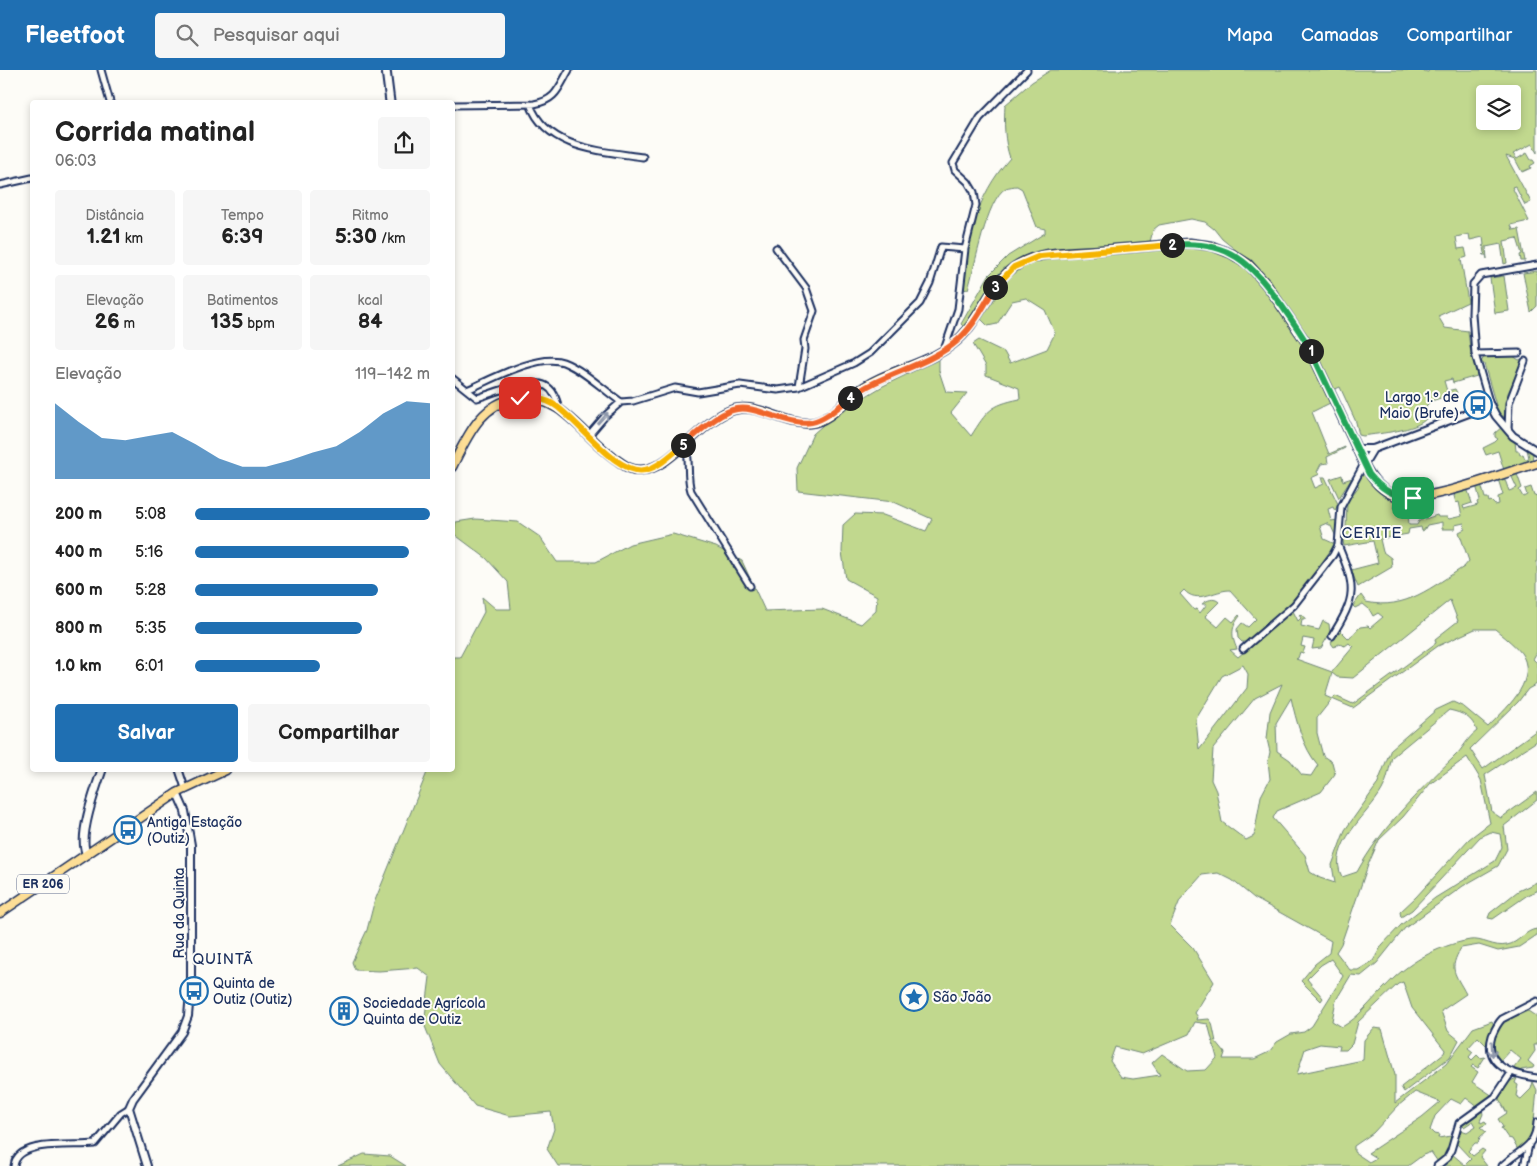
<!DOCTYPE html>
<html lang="pt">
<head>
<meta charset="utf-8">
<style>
	body { margin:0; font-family:"Balsamiq Sans",sans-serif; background:#f6f6f6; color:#222; height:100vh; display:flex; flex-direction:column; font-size:19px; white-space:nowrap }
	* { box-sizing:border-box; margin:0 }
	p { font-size:16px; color:#767676 }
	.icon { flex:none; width:28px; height:28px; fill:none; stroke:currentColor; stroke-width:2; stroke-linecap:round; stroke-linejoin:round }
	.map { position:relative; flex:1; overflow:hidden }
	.panel { position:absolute; left:30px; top:30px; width:425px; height:672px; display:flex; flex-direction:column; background:#fff; border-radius:5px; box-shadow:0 2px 8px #0003 }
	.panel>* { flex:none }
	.controls { position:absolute; left:1476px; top:15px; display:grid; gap:10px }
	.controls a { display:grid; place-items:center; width:45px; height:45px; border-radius:5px; background:#fff; box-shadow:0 2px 8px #0003; font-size:25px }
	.pin { position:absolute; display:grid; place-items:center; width:42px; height:42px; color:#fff; margin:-21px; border-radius:10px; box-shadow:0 2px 8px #0006 }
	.km { position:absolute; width:25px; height:25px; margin:-12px; border-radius:50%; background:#222; color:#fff; font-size:14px; line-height:25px; text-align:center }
	.round { display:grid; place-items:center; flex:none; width:52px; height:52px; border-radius:5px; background:#f6f6f6 }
	.head { display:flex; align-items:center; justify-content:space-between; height:85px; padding:0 25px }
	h1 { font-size:28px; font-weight:700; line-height:38px }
	.metrics { display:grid; grid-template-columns:repeat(3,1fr); gap:8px; height:85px; padding:5px 25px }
	.metrics div { display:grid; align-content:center; border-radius:5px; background:#f6f6f6; text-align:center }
	.metrics b { font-size:21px; font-weight:700 }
	.metrics small { font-size:14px; font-weight:400 }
	.metrics p { font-size:14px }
	.chart { height:140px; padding:10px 25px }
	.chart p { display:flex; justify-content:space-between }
	.chart svg { width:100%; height:90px; margin-top:5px; fill:#1f6fb2; opacity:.7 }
	.primary-button { display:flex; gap:10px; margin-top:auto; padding:10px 25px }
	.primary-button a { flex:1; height:58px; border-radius:5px; background:#1f6fb2; color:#fff; font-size:20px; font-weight:700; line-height:58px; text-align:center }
	.primary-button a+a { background:#f6f6f6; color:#222 }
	ul { padding:0 25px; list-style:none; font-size:16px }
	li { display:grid; grid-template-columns:80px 60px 1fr; align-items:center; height:38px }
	li i { height:12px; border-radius:6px; background:#1f6fb2 }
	header { display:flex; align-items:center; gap:30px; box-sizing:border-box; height:70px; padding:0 25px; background:#1f6fb2; color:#fff }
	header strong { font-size:24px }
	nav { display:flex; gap:28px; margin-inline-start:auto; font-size:18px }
	.search { width:350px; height:45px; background:#f6f6f6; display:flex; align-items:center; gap:12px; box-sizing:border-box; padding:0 18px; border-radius:5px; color:#767676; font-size:19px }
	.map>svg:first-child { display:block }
	.green { fill:#c1d88e; stroke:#6e8476; fill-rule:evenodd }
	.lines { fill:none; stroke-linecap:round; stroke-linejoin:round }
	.minor-casing { stroke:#1b2f5e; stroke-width:9 }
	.tertiary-casing { stroke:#1b2f5e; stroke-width:10 }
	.secondary-casing { stroke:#1b2f5e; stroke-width:11 }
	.primary-casing { stroke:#1b2f5e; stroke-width:11 }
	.minor { stroke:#fdfcf7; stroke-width:5 }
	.tertiary { stroke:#fdfcf7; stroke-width:6 }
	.secondary { stroke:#fdfcf7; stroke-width:7 }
	.primary { stroke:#fdde96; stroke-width:8 }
	.oneway { stroke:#8c96aa }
	.split-1-casing { stroke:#fff; stroke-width:10 }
	.split-2-casing { stroke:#fff; stroke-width:10 }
	.split-3-casing { stroke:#fff; stroke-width:10 }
	.split-4-casing { stroke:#fff; stroke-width:10 }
	.split-5-casing { stroke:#fff; stroke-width:10 }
	.split-6-casing { stroke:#fff; stroke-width:10 }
	.split-1 { stroke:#22a559; stroke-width:6 }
	.split-2 { stroke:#22a559; stroke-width:6 }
	.split-3 { stroke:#f5b400; stroke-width:6 }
	.split-4 { stroke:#f0652b; stroke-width:6 }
	.split-5 { stroke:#f0652b; stroke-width:6 }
	.split-6 { stroke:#f5b400; stroke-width:6 }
	.labels { text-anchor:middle; stroke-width:4; stroke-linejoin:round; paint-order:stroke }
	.shield { fill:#fdfcf7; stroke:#5f6c8c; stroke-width:1 }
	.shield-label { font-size:12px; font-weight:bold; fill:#1b2f5e }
	.poi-label { font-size:14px; fill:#1b2f5e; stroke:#fdfcf7; text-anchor:start }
	.street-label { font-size:14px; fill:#1b2f5e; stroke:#fdfcf7 }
	.neighbourhood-label { font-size:15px; letter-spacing:1px; fill:#1b2f5e; stroke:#fdfcf7 }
</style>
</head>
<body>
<header>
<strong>Fleetfoot</strong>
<div class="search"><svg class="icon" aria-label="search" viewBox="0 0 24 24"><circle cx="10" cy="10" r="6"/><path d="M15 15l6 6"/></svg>Pesquisar aqui</div>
<nav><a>Mapa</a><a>Camadas</a><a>Compartilhar</a></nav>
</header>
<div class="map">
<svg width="1537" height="1096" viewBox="0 0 1537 1096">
	<rect width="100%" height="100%" fill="#fdfcf7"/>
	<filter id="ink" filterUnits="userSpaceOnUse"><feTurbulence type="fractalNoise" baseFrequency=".02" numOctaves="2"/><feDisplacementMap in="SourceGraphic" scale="10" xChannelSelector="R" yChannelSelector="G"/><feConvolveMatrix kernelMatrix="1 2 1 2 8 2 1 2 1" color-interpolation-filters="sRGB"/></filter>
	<g filter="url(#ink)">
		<!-- green -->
		<path class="green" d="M1051,0H1420L1428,2L1429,0H1537V83L1532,74L1513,84L1517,89L1527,83L1531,90H1533L1535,93L1530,96L1531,98L1522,102L1515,89L1506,86L1531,132L1525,135L1515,116L1512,117L1529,151L1511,155L1513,160L1519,159L1525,191H1521L1520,185L1522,184L1517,168L1504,171L1507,193L1504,194L1501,174L1486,177L1487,189L1486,185H1483L1485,183L1484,177L1482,176L1484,175L1483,167L1470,170L1469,164L1456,167L1458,179L1465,178L1467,187L1461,189L1468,232L1438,246L1445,258L1468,261L1470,278L1477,306L1453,313L1452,309L1444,311L1447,321L1455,319L1457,323L1431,331L1426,336L1427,348C1416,361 1380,363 1363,366L1359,365L1356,352L1340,317L1333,320L1309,269L1258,198L1222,169L1214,159L1205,152L1191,149L1159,155L1153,160L1150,172L1040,182C993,196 991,224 964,257L961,254L989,205L1008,186L1045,163V159L1037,157L1022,119L1017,116C1014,116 1009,117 1006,118C986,129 975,198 968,219L963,220C969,167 974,129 1010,88C1004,71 1004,52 1005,35L1032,12ZM1485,24H1512V51H1485Z
			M1190,176L1218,181L1243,194L1287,250L1310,288L1330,333L1312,342L1329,384L1345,377V378L1327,387L1328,393L1321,394L1317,402L1320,404L1311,408L1315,418L1324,414L1322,407H1325L1338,434L1335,441L1333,437L1328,439L1331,451L1338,450L1336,467L1331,456H1329L1327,453L1320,456L1324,469L1335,474C1321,494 1308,513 1292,531C1279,546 1261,559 1245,572H1242L1238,568L1237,559L1242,553L1248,557L1256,549L1230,520C1214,520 1197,535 1184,520L1180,524L1194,540L1197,539L1200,543L1207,534H1202C1207,530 1214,527 1219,532L1205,546L1218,557L1227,547L1233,552L1239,545L1240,546C1231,557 1231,566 1237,579L1230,580L1238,587L1293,541L1298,551L1301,548L1299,545L1300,544L1306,549H1302L1301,556L1319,560L1323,551L1329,554L1330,563L1321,578L1312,579L1314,570L1303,568L1301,576L1305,577L1303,583L1300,582L1298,588L1296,589L1332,602L1353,577L1349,573L1345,576L1339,574L1334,577L1331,573L1339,559L1349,569L1360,557L1368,556L1370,558L1383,547L1378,543L1373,546L1369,539L1363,534L1355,538L1353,536L1361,525L1366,532C1406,541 1432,516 1464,497L1469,491L1459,462L1465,459L1464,453L1455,455V459H1442V452L1427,455L1424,460L1422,461L1421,457L1409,459L1408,464L1380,469L1383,482L1391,488L1392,497L1358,517L1351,500L1378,493L1373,471L1344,476L1341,461L1346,458L1347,432L1359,416L1355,413L1360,404L1363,403C1372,415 1381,423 1395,429L1393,438L1404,439L1403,442L1408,443L1409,455H1417L1419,451L1437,445L1438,447H1447L1449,449L1462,446L1459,432L1456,433L1454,426L1456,423L1467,418L1472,433L1463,436L1464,439L1478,435L1477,432L1480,430L1476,415L1481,414L1485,428H1488L1489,432L1491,431L1495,435L1499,434L1498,427L1503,425L1498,409L1504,407L1509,421L1517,418L1511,405L1517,404L1522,418L1519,420L1523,427L1527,425L1525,419L1531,417L1534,426L1537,425V582L1533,589L1537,593V614L1528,619L1518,632L1470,679L1483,699L1537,660V671L1485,705L1492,742L1501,748L1537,722V730L1504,756L1507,779L1498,796L1463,816L1405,858L1377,893L1361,906L1351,905L1336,930L1332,951L1342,957C1359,947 1370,932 1384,918C1407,893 1436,876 1470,870C1482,868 1494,878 1507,875C1519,873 1525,860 1537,859V865L1519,877L1498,881L1479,875L1461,878C1448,900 1455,903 1466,924L1441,941L1448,961L1459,970L1450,987L1404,1022L1401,1017L1444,983L1445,980L1412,938L1403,912L1398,914L1358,952L1352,974L1346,980H1339L1340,976L1320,974L1305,979L1297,1004L1363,990L1364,970L1374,958L1382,959L1395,1005V1033L1446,994L1473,958L1492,951L1494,955L1486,975L1478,967L1468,978L1473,982L1469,987L1472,990L1477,985L1480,988L1485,987L1478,998L1473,995L1471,997L1478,1002L1472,1012L1493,1026L1478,1037L1466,1028L1461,1034L1451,1029L1435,1046L1430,1060L1434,1064L1439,1065L1438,1068L1451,1066C1450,1077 1447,1085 1438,1092L1431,1082L1423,1085L1408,1096H558L547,1079L554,1059L551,1042L510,1046L475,1036L440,994L424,954L430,907L418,898L379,901L355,900L352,892L367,860L374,833L428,700H452L453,587H460L484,542L482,527L496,539H511L508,512L486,488L454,464L456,452L475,449L518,452L540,467L557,492H596L630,474L673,464L716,477L742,491L765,541L822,539L861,554L876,540L877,526L846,509L842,482L843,455L855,444L883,445L926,461L932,449L894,432L798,421L797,398L813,364L823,355L843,340L883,316L939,289V301L946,322L967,323L951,343L971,366C987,341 990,335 1020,329L1019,318L986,305V296L973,274L979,270L1004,282L1010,293L1047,279L1055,263L1045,240L1026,228L1012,231L997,254L988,256L981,249L1012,203L1036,191ZM1450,530L1458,551L1435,569L1436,573L1353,634L1335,626L1332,629L1325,626L1332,603L1337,607L1353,608ZM1475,559H1495C1502,565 1519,578 1523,586C1537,613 1504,640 1488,657L1464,637L1453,632L1436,640L1391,679L1377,715L1345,760L1332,795L1335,813L1320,808L1310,802L1305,785L1273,748L1277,741L1321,722L1335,704L1332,692L1323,686L1317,663V648L1332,629L1353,638L1438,576ZM1243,595L1248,604L1247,618L1199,680L1196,649L1222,606ZM1282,614L1270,642L1267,669L1270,682L1268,691L1270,709L1261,726L1254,766L1246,770L1222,752L1216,721L1211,710L1213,679L1255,628ZM1291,628C1296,650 1303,678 1318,695L1311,706L1302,705L1290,690L1277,681L1276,653ZM1449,640C1463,643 1472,647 1477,661C1467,668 1463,679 1454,687C1418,722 1381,758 1357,802L1342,807C1326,776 1369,744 1382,720C1388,709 1389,698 1392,687ZM1467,687L1481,710L1490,753L1469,769L1416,827L1400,842L1401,847L1412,840L1480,767L1491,762L1500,764L1502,777L1495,791L1435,828L1401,855L1382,875L1373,891L1358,900H1350L1336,882L1341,874L1368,795L1379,770L1403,747L1430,714ZM1218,803L1232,810L1254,828L1331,871L1329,883L1315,894L1301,911L1321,931L1323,928L1307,909L1321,895L1331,889L1343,906L1312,956L1304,962L1291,964L1277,972L1269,982L1254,989H1223L1225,983L1216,972L1212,953L1209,949L1197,950L1198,947L1195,943L1214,912L1193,878L1170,855L1180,830L1202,805ZM1195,952L1208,954L1217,988L1206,1000L1187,1001L1162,984L1152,993L1160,1005L1133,1009L1121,1007L1110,991L1115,977L1142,984L1189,964ZM1415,1022L1440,1032L1422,1047L1368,1083L1376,1088L1369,1092L1354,1082V1076L1373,1063L1398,1036Z
			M1537,201V236L1531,242L1523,203Z
			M1504,206L1509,241L1495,243L1490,208Z
			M1513,286L1519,290L1524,288L1508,323L1504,347L1498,342L1484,294L1481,292L1484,287Z
			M1502,357L1515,371L1516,381H1519L1520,385L1523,384L1525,389L1529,388L1527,379L1533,383L1532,392L1504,400L1498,381L1486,385L1483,378L1495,372L1498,369L1495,367V363Z
			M1342,405L1343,411L1352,408L1339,428L1330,409Z
			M1537,812V821L1529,824L1493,849L1488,848L1490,843L1518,821Z
			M1528,941L1537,947V975H1534L1535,981L1528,991L1534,996L1533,998L1521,1000L1520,1003L1513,999L1521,989L1510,980L1500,991C1489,985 1491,960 1502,952C1510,947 1520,944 1528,941Z
			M1517,1008L1515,1013L1518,1015L1516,1026L1521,1029L1531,1019L1533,1012L1537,1020L1533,1061L1531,1068L1518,1080L1512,1069L1508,1068L1501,1058L1503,1057L1498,1049L1507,1043L1498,1027L1510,1011Z
			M1482,1040L1483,1044L1480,1051L1481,1053L1485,1051L1487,1054L1480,1057L1486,1062L1480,1067L1478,1073H1475L1468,1081L1473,1086L1482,1079L1485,1081L1480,1087L1487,1096H1441L1452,1084L1465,1095L1471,1089L1456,1073L1458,1059L1467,1062L1476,1056L1473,1051L1464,1057L1461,1054Z
			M364,1084L390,1086L406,1096H338Z"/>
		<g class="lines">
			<defs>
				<path id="minor" d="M101,0L110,32
					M530,34C547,80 603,81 643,87
					M452,35L534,34C556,30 558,19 569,0
					M0,115L32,108
					M776,178L806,218L814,241L804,270L805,279L799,317
					M944,280L958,239L965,179L976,135L974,122L968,112L955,100L953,93L980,48L1027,0
					M1475,284L1519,283
					M452,308L477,328C494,323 530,307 546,316C554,320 557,330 559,339
					M467,320C490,310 539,283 563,292C582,299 604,320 621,332
					M1490,335L1475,284L1472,244L1473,214L1481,205L1537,195
					M1508,360L1509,333L1525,291
					M588,366L606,345L621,332L633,331L675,318L698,322L740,315L778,320L799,317L854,293L870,283L920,233L930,213L941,177L965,179
					M685,374C691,388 686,406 691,421L750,516
					M1332,566C1357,526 1356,518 1338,475
					M1243,579L1294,535L1333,485L1338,475L1341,437L1364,394
					M179,700L185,718
					M1537,931L1502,949C1497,954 1495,959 1492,966C1483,996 1514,1005 1537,1008
					M14,1096C17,1068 76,1077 95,1074L121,1043L129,1038
					M1437,1096L1447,1088L1451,1080L1459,1053L1495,1027L1511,1003
					M1502,1096C1518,1080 1536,1078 1537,1052
					M1524,1096L1529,1075"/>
				<path id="tertiary" d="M1357,379H1373L1490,335L1496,346L1513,366L1537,381
					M1364,394L1373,379
					M147,1096L129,1038L133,1029L182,962L188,946L191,912V775L185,741L177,723"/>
				<path id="secondary" d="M386,0L390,32
					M87,784C77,769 96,717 102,700"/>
				<path id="primary" d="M452,397C467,367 481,332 519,328C562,324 585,369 617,390C624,395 631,401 641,400C671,400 705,345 736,339C761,334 785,355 810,353C828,352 843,333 857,322C888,298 934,295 962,266C983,244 991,210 1019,194C1043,180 1075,182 1101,180C1131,178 1160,175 1190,173L1212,176L1232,184L1248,194L1267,215L1308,275L1364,394C1371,408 1381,421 1396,426C1423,435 1507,402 1537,393
					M0,843L177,723L226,700"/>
			</defs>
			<!-- minor casing -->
			<use href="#minor" class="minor-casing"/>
			<!-- tertiary casing -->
			<use href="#tertiary" class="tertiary-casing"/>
			<!-- secondary casing -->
			<use href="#secondary" class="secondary-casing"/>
			<!-- primary casing -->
			<use href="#primary" class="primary-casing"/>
			<!-- minor -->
			<use href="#minor" class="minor"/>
			<!-- tertiary -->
			<use href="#tertiary" class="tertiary"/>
			<!-- secondary -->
			<use href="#secondary" class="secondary"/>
			<!-- primary -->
			<use href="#primary" class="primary"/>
		</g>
		<!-- one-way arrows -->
		<defs><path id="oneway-shaft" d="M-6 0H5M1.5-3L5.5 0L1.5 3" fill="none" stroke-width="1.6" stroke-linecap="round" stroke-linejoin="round" transform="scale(1.25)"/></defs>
		<g class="oneway">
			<use href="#oneway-shaft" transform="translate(603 348) rotate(-48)"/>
			<use href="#oneway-shaft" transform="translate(1492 979) rotate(86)"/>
		</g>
	</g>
	<g class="lines" filter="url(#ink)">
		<defs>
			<path id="split-1" d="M1311,281L1369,404C1381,419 1393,427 1413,428"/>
			<path id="split-2" d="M1172,175C1230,170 1250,192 1282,236C1292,251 1303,265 1311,281"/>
			<path id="split-3" d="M995,217L1014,197L1040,186L1172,175"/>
			<path id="split-4" d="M850,328C880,304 921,298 952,275C972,260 983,237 995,217"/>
			<path id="split-5" d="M683,375C697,364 720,341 737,339C747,337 758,341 767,344C811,358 814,357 850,328"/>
			<path id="split-6" d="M520,328C531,327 543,328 553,334C577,348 616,406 645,400C659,397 672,384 683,375"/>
		</defs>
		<!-- split-1 casing -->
		<use href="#split-1" class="split-1-casing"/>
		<!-- split-2 casing -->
		<use href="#split-2" class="split-2-casing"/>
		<!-- split-3 casing -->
		<use href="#split-3" class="split-3-casing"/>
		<!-- split-4 casing -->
		<use href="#split-4" class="split-4-casing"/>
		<!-- split-5 casing -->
		<use href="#split-5" class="split-5-casing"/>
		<!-- split-6 casing -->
		<use href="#split-6" class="split-6-casing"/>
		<!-- split-1 -->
		<use href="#split-1" class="split-1"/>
		<!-- split-2 -->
		<use href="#split-2" class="split-2"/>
		<!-- split-3 -->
		<use href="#split-3" class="split-3"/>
		<!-- split-4 -->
		<use href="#split-4" class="split-4"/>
		<!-- split-5 -->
		<use href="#split-5" class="split-5"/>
		<!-- split-6 -->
		<use href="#split-6" class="split-6"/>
	</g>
	<!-- icons -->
	<defs>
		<symbol id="bus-ring" viewBox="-11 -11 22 22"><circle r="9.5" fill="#fdfcf7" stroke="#1f6fb2" stroke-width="1.5"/><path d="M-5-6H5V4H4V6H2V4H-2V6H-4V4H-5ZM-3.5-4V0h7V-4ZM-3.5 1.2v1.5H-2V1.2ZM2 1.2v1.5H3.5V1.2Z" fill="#1f6fb2"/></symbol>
		<symbol id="sight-ring" viewBox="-11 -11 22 22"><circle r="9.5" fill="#fdfcf7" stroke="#1f6fb2" stroke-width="1.5"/><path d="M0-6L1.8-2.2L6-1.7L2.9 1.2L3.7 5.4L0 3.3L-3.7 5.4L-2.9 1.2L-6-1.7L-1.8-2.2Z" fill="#1f6fb2"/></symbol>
		<symbol id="building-ring" viewBox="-11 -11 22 22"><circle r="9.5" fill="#fdfcf7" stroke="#1f6fb2" stroke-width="1.5"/><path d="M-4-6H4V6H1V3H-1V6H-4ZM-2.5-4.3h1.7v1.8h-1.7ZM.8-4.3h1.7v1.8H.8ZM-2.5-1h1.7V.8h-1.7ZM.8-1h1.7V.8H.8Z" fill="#1f6fb2"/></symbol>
	</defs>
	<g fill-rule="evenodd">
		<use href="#bus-ring" x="1462" y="319" width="32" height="32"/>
		<use href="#bus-ring" x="112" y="744" width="32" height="32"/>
		<use href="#bus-ring" x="178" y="905" width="32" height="32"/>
		<use href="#sight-ring" x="898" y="911" width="32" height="32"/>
		<use href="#building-ring" x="328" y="925" width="32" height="32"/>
	</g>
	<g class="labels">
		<!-- shield labels -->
		<rect class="shield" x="17" y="804.5" width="52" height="19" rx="4"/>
		<g class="shield-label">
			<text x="43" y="818">ER 206</text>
		</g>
		<!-- poi labels -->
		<g class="poi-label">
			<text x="1459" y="332" text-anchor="end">Largo 1.º de<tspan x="1459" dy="16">Maio (Brufe)</tspan></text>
			<text x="147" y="757">Antiga Estação<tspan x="147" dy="16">(Outiz)</tspan></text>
			<text x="213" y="918">Quinta de<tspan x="213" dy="16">Outiz (Outiz)</tspan></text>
			<text x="933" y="932">São João</text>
			<text x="363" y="938">Sociedade Agrícola<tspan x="363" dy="16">Quinta de Outiz</tspan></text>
		</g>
		<!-- street labels -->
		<g class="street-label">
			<text transform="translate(179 843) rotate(-90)" y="5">Rua da Quinta</text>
		</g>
		<!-- neighbourhood labels -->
		<g class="neighbourhood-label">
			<text x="1372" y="468">CERITE</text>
			<text x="223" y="894">QUINTÃ</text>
		</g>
	</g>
</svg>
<div class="controls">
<a><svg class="icon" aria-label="layers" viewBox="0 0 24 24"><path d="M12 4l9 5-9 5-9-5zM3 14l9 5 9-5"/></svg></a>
</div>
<div class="pin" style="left:1413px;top:428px;background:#1e9e55"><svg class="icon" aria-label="arrive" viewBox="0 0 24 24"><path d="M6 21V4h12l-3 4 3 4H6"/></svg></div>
<div class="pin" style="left:520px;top:328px;background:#d93025"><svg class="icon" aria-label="check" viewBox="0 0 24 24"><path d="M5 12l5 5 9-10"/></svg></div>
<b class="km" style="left:1311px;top:281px">1</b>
<b class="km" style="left:1172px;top:175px">2</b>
<b class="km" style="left:995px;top:217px">3</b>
<b class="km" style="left:850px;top:328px">4</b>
<b class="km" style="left:683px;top:375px">5</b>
<section class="panel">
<div class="head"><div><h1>Corrida matinal</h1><p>06:03</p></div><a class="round"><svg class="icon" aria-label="share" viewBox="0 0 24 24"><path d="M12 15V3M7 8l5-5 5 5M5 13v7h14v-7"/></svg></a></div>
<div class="metrics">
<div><p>Distância</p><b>1.21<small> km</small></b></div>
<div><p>Tempo</p><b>6:39</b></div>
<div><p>Ritmo</p><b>5:30<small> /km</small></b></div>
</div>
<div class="metrics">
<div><p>Elevação</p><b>26<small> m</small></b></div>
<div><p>Batimentos</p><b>135<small> bpm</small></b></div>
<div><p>kcal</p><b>84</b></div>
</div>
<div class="chart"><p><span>Elevação</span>119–142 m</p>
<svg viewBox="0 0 160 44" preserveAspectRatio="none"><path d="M0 44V7L10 16L20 24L30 25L40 23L50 21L60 27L70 34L80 38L90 38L100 35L110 31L120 28L130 21L140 12L150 6L160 7V44z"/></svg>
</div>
<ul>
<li><b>200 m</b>5:08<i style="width:100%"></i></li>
<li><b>400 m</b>5:16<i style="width:91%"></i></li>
<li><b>600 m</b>5:28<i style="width:78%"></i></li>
<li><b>800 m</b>5:35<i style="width:71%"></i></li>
<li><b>1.0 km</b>6:01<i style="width:53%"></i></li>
</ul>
<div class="primary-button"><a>Salvar</a><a>Compartilhar</a></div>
</section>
</div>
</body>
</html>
